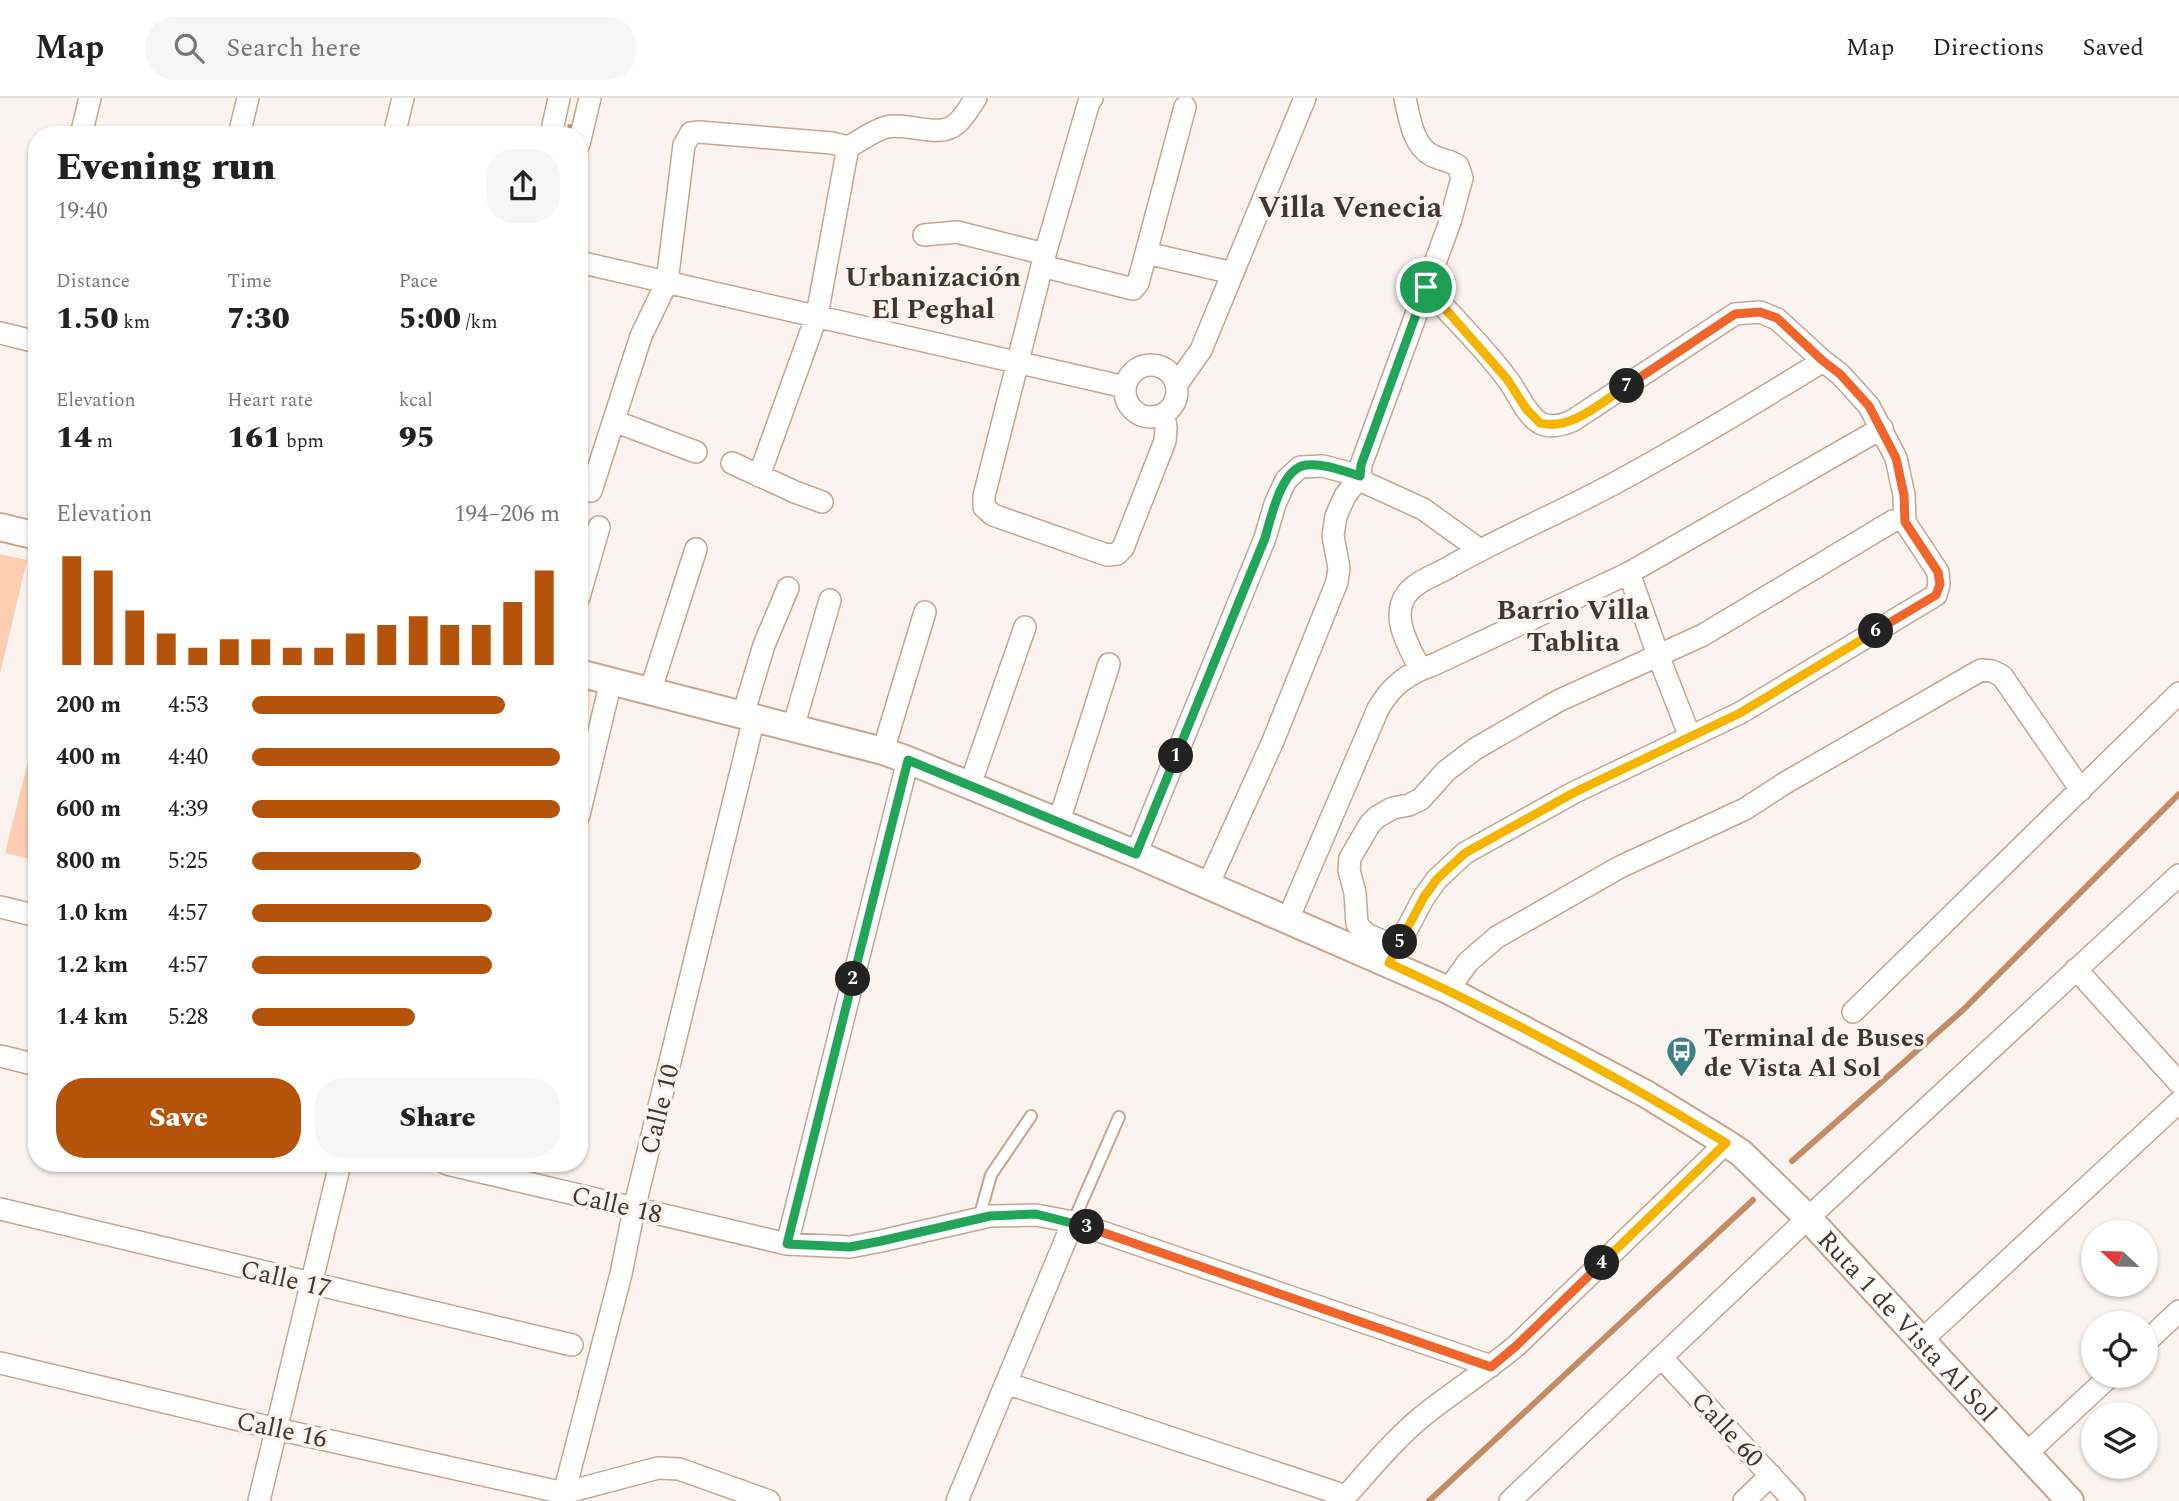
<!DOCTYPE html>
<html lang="en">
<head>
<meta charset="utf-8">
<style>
	body { margin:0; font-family:Spectral,serif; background:#f6f6f6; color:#222; height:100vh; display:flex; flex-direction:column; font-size:26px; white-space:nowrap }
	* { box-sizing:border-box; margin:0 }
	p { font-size:23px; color:#767676 }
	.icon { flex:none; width:38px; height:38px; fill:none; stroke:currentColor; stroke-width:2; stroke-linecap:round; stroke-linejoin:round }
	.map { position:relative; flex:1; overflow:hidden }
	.drawer { position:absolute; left:28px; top:28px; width:560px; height:1046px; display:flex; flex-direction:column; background:#fff; border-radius:28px; box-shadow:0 2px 5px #0004 }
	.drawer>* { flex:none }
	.needle { width:46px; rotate:292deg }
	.tools { position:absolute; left:2081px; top:1122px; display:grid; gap:14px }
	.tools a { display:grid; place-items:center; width:77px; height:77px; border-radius:50%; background:#fff; box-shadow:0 2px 5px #0004; font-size:35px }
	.pin { position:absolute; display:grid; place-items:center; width:60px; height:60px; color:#fff; margin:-30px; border:4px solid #fff; border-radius:50%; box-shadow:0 2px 7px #0007 }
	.km { position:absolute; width:35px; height:35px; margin:-18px; border-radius:50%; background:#222; color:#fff; font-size:19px; line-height:35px; text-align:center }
	.round { display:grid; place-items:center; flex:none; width:74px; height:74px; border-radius:28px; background:#f6f6f6 }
	.summary { display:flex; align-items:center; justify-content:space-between; height:119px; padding:0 28px }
	h1 { font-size:38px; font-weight:800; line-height:52px }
	.figures { display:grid; grid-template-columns:repeat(3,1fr); gap:10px; height:119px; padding:7px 28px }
	.figures div { display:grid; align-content:center }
	.figures b { font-size:30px; font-weight:800 }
	.figures small { font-size:19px; font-weight:400 }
	.figures p { font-size:19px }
	.chart { height:196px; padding:14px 28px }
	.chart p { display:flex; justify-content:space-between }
	.chart svg { width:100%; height:126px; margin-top:7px; stroke:#b45309; stroke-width:6 }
	.button { display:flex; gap:14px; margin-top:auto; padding:14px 28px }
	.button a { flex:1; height:80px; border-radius:28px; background:#b45309; color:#fff; font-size:28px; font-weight:800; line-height:80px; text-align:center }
	.button a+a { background:#f6f6f6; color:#222 }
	ul { padding:0 28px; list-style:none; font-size:23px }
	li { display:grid; grid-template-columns:112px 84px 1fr; align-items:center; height:52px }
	li i { height:18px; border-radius:9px; background:#b45309 }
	header { display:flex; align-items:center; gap:42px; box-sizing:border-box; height:98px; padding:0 35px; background:#fff; border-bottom:2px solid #e0e0e0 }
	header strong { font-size:33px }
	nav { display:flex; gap:38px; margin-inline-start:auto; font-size:24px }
	.search { width:490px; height:63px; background:#f6f6f6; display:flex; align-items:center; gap:18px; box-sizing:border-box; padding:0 24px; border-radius:28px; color:#767676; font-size:26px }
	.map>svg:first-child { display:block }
	.green { fill:#fccdb0 }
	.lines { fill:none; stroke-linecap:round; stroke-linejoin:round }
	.stream { stroke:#c48b67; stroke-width:6 }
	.service-casing { stroke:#c6a590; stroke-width:14 }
	.minor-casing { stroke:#c6a590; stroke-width:24 }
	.tertiary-casing { stroke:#c6a590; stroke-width:30 }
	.service { stroke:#fff; stroke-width:10 }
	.minor { stroke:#fff; stroke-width:21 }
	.tertiary { stroke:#fff; stroke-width:26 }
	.split-1-casing { stroke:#fff; stroke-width:14 }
	.split-2-casing { stroke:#fff; stroke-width:14 }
	.split-3-casing { stroke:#fff; stroke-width:14 }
	.split-4-casing { stroke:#fff; stroke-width:14 }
	.split-5-casing { stroke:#fff; stroke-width:14 }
	.split-6-casing { stroke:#fff; stroke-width:14 }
	.split-7-casing { stroke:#fff; stroke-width:14 }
	.split-8-casing { stroke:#fff; stroke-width:14 }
	.split-1 { stroke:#22a559; stroke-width:9 }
	.split-2 { stroke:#22a559; stroke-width:9 }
	.split-3 { stroke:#22a559; stroke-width:9 }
	.split-4 { stroke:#f0652b; stroke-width:9 }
	.split-5 { stroke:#f5b400; stroke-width:9 }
	.split-6 { stroke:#f5b400; stroke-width:9 }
	.split-7 { stroke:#f0652b; stroke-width:9 }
	.split-8 { stroke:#f5b400; stroke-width:9 }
	.labels { text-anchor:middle; stroke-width:7; stroke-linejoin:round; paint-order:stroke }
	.poi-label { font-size:26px; font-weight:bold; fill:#44362e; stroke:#faf3ef; text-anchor:start }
	.street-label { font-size:26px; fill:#44362e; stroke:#faf3ef }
	.neighbourhood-label { font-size:28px; font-weight:bold; fill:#44362e; stroke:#faf3ef }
	.quarter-label { font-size:30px; font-weight:bold; fill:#44362e; stroke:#faf3ef }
</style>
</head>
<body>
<header>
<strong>Map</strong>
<div class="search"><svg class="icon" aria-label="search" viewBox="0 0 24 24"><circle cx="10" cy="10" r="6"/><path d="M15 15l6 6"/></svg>Search here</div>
<nav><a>Map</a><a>Directions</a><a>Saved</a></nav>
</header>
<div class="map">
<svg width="2179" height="1403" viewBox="0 0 2179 1403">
	<rect width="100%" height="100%" fill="#faf3ef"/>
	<!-- green -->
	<path class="green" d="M0,456L27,462L0,576Z
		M37,628V763L5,755Z"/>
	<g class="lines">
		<!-- stream -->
		<path class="stream" d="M568,37L570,29
			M1792,1063L1963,912L2179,696
			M1429,1403L1753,1102"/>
		<defs>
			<path id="service" d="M979,1120L991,1077L1031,1018
				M1073,1124L1119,1019"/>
			<path id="minor" d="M1092,0L1089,4L1045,156L984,398V409L993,417L1107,457L1117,456L1123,450L1165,343L1166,330L1164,316
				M81,37L90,0
				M239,37L248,0
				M394,37L403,0
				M551,37L559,0
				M579,46L590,0
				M924,137L957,134L1045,156
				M1146,155L1233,175
				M579,164L1125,289
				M1042,168L1133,191L1138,185L1185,9
				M0,235L37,244
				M1125 293a26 26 0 1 1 52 0a26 26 0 1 1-52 0Z
				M1177,286L1201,252L1305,0
				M614,323L696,354
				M732,365L795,394L822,404
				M759,378L817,217L848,49
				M591,393L641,238L667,184L684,47L691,35L699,34L832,45L848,49C860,43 874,32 887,29C907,24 940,41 956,26C964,20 970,8 976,0
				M1629,475L1658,557L1690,639
				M579,499L599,429
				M1420,571C1410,550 1390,520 1406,497C1415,484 1433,478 1446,471C1501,439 1560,415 1617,384C1687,346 1755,305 1823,263
				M650,594L696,451
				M743,617L764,547L788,490
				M793,630L830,502
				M883,653L925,514
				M970,687L1025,529
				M579,717L611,583
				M1059,723L1109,566
				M1136,756L1265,440L1275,406L1286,382L1300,369L1323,368L1360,378L1366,385L1423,411L1480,452
				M1208,787L1273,643L1337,484L1339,470L1333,438L1336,418L1345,398L1360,378L1361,367L1450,124L1462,80L1458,68C1450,62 1440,62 1431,57C1413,47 1409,19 1405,0
				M0,809L37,818
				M1288,821L1378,611C1391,588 1408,575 1433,567L1629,475L1882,330
				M1397,849L1366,836L1357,826L1355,795L1349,772L1350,760L1370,726L1377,719L1393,710L1409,707L1421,701L1446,673L1475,651L1558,603L1703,537L1893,423L1900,422L1905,424
				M1389,865L1424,799L1437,781L1465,755L1575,694L1740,615L1936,497L1939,486L1938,474L1905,424L1904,397L1896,360L1869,308L1840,276L1823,263L1777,221L1760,214L1735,216L1572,323C1563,327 1550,330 1540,325C1526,317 1518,295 1508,282C1484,249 1453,220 1426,189
				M2076,871L2179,985
				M1448,892L1468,864L1497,839L1620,769L1745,711L1785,685L1981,572L1992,573L2002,578L2081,692
				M1853,914L2179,595
				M0,958L37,967
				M447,1066L787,1146L850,1149L881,1143L990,1118L1036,1117L1073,1124L1491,1268
				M0,1111L572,1247
				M787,1146L908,662
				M1922,1242L2179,1004
				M2146,1244L2179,1213
				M1661,1259L1794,1403
				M0,1265L277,1331L564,1395L658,1370L679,1371L769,1403
				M1006,1285L1346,1398
				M2026,1356L2110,1278
				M259,1403L340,1066
				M562,1403L621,1176L634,1111L754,620
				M957,1403L1073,1124
				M1344,1403L1346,1398C1372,1369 1398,1337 1429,1313C1458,1291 1488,1271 1516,1248L1726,1045
				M1510,1403L1808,1120L2179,777
				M1744,1403L1771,1377"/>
			<g id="tertiary">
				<path d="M0,429L37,438"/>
				<path id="s1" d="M579,575L883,653L908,662L1136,756L1448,892L1646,996L1726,1045L1741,1055L1808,1120L2070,1403"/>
			</g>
		</defs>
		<!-- service casing -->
		<use href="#service" class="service-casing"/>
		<!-- minor casing -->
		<use href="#minor" class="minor-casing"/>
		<!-- tertiary casing -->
		<use href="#tertiary" class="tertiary-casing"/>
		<!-- service -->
		<use href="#service" class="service"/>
		<!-- minor -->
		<use href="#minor" class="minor"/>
		<!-- tertiary -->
		<use href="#tertiary" class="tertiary"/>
	</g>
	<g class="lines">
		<defs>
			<path id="split-1" d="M1176,658L1265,440C1271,420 1281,370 1306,367C1324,365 1343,373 1360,378L1361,367L1426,189"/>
			<path id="split-2" d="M853,881L908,662L1136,756L1176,658"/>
			<path id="split-3" d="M853,881L787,1146L850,1149L881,1143L990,1118L1036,1116L1087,1129"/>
			<path id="split-4" d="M1087,1129L1491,1269L1516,1248L1602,1165"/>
			<path id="split-5" d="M1400,844L1389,865C1505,918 1617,978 1726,1045L1602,1165"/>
			<path id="split-6" d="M1400,844L1424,799L1437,781L1465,755L1575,694L1740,615L1876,533"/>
			<path id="split-7" d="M1627,288L1735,216L1760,214L1777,220L1823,263L1840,276L1869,308L1896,360L1904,397L1905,424L1938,474L1940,486L1936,497L1876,533"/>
			<path id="split-8" d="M1426,189L1507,281L1527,312L1540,325C1572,333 1601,304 1627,288"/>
		</defs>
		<!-- split-1 casing -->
		<use href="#split-1" class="split-1-casing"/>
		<!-- split-2 casing -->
		<use href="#split-2" class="split-2-casing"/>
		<!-- split-3 casing -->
		<use href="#split-3" class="split-3-casing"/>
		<!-- split-4 casing -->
		<use href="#split-4" class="split-4-casing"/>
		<!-- split-5 casing -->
		<use href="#split-5" class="split-5-casing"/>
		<!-- split-6 casing -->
		<use href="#split-6" class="split-6-casing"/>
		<!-- split-7 casing -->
		<use href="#split-7" class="split-7-casing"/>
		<!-- split-8 casing -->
		<use href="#split-8" class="split-8-casing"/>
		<!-- split-1 -->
		<use href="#split-1" class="split-1"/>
		<!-- split-2 -->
		<use href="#split-2" class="split-2"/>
		<!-- split-3 -->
		<use href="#split-3" class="split-3"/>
		<!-- split-4 -->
		<use href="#split-4" class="split-4"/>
		<!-- split-5 -->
		<use href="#split-5" class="split-5"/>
		<!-- split-6 -->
		<use href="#split-6" class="split-6"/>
		<!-- split-7 -->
		<use href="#split-7" class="split-7"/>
		<!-- split-8 -->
		<use href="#split-8" class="split-8"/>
	</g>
	<!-- icons -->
	<defs>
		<symbol id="bus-pin" viewBox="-11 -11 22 30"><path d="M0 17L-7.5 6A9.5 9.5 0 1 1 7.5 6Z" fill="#398187" stroke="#faf3ef"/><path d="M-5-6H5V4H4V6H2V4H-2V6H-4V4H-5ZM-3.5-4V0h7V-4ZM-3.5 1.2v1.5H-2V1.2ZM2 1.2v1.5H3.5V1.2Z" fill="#fff"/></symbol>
	</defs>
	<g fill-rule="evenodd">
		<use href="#bus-pin" x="1664" y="936" width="35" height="47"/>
	</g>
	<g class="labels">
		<!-- poi labels -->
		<g class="poi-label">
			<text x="1704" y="948">Terminal de Buses<tspan x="1704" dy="30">de Vista Al Sol</tspan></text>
		</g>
		<!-- street labels -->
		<g class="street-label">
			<text transform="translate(659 1011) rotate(-76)" y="9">Calle 10</text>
			<text transform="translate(617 1106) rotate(13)" y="9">Calle 18</text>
			<text transform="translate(286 1180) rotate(13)" y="9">Calle 17</text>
			<text dy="9" stroke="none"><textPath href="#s1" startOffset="1503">Ruta 1 de Vista Al Sol</textPath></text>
			<text transform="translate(282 1331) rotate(12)" y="9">Calle 16</text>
			<text transform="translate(1728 1331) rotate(47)" y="9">Calle 60</text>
		</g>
		<!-- neighbourhood labels -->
		<g class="neighbourhood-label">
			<text x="933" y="188">Urbanización<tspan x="933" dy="32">El Peghal</tspan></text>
			<text x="1573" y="521">Barrio Villa<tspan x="1573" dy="32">Tablita</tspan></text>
		</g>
		<!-- quarter labels -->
		<g class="quarter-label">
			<text x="1350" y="119">Villa Venecia</text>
		</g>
	</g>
</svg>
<div class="tools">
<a><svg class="needle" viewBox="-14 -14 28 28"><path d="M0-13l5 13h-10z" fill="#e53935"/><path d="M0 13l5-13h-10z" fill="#767676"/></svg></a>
<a><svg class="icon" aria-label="locate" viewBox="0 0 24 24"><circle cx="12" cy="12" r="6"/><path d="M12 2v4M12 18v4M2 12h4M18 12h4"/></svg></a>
<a><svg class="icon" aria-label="layers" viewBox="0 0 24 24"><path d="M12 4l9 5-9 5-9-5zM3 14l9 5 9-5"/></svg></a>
</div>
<div class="pin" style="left:1426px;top:189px;background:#1e9e55"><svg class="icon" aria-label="arrive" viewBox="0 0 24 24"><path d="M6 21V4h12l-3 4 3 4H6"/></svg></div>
<b class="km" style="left:1176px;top:658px">1</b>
<b class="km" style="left:853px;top:881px">2</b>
<b class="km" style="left:1087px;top:1129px">3</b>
<b class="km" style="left:1602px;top:1165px">4</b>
<b class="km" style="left:1400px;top:844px">5</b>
<b class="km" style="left:1876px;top:533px">6</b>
<b class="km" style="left:1627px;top:288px">7</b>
<section class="drawer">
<div class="summary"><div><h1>Evening run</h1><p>19:40</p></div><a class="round"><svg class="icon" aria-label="share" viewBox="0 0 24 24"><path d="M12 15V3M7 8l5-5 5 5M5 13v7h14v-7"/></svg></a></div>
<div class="figures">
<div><p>Distance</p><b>1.50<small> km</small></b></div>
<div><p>Time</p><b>7:30</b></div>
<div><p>Pace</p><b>5:00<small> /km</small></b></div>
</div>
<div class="figures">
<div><p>Elevation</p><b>14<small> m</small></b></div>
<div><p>Heart rate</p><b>161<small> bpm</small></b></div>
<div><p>kcal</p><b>95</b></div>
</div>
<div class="chart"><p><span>Elevation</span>194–206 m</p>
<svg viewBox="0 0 160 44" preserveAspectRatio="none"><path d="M5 44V6M15 44V11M25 44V25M35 44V33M45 44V38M55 44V35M65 44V35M75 44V38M85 44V38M95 44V33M105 44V30M115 44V27M125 44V30M135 44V30M145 44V22M155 44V11"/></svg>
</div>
<ul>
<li><b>200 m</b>4:53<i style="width:82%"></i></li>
<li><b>400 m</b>4:40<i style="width:100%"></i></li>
<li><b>600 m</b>4:39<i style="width:100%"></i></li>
<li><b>800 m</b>5:25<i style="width:55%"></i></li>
<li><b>1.0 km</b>4:57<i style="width:78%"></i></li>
<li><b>1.2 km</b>4:57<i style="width:78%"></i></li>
<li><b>1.4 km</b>5:28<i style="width:53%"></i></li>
</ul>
<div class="button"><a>Save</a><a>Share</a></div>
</section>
</div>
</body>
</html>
